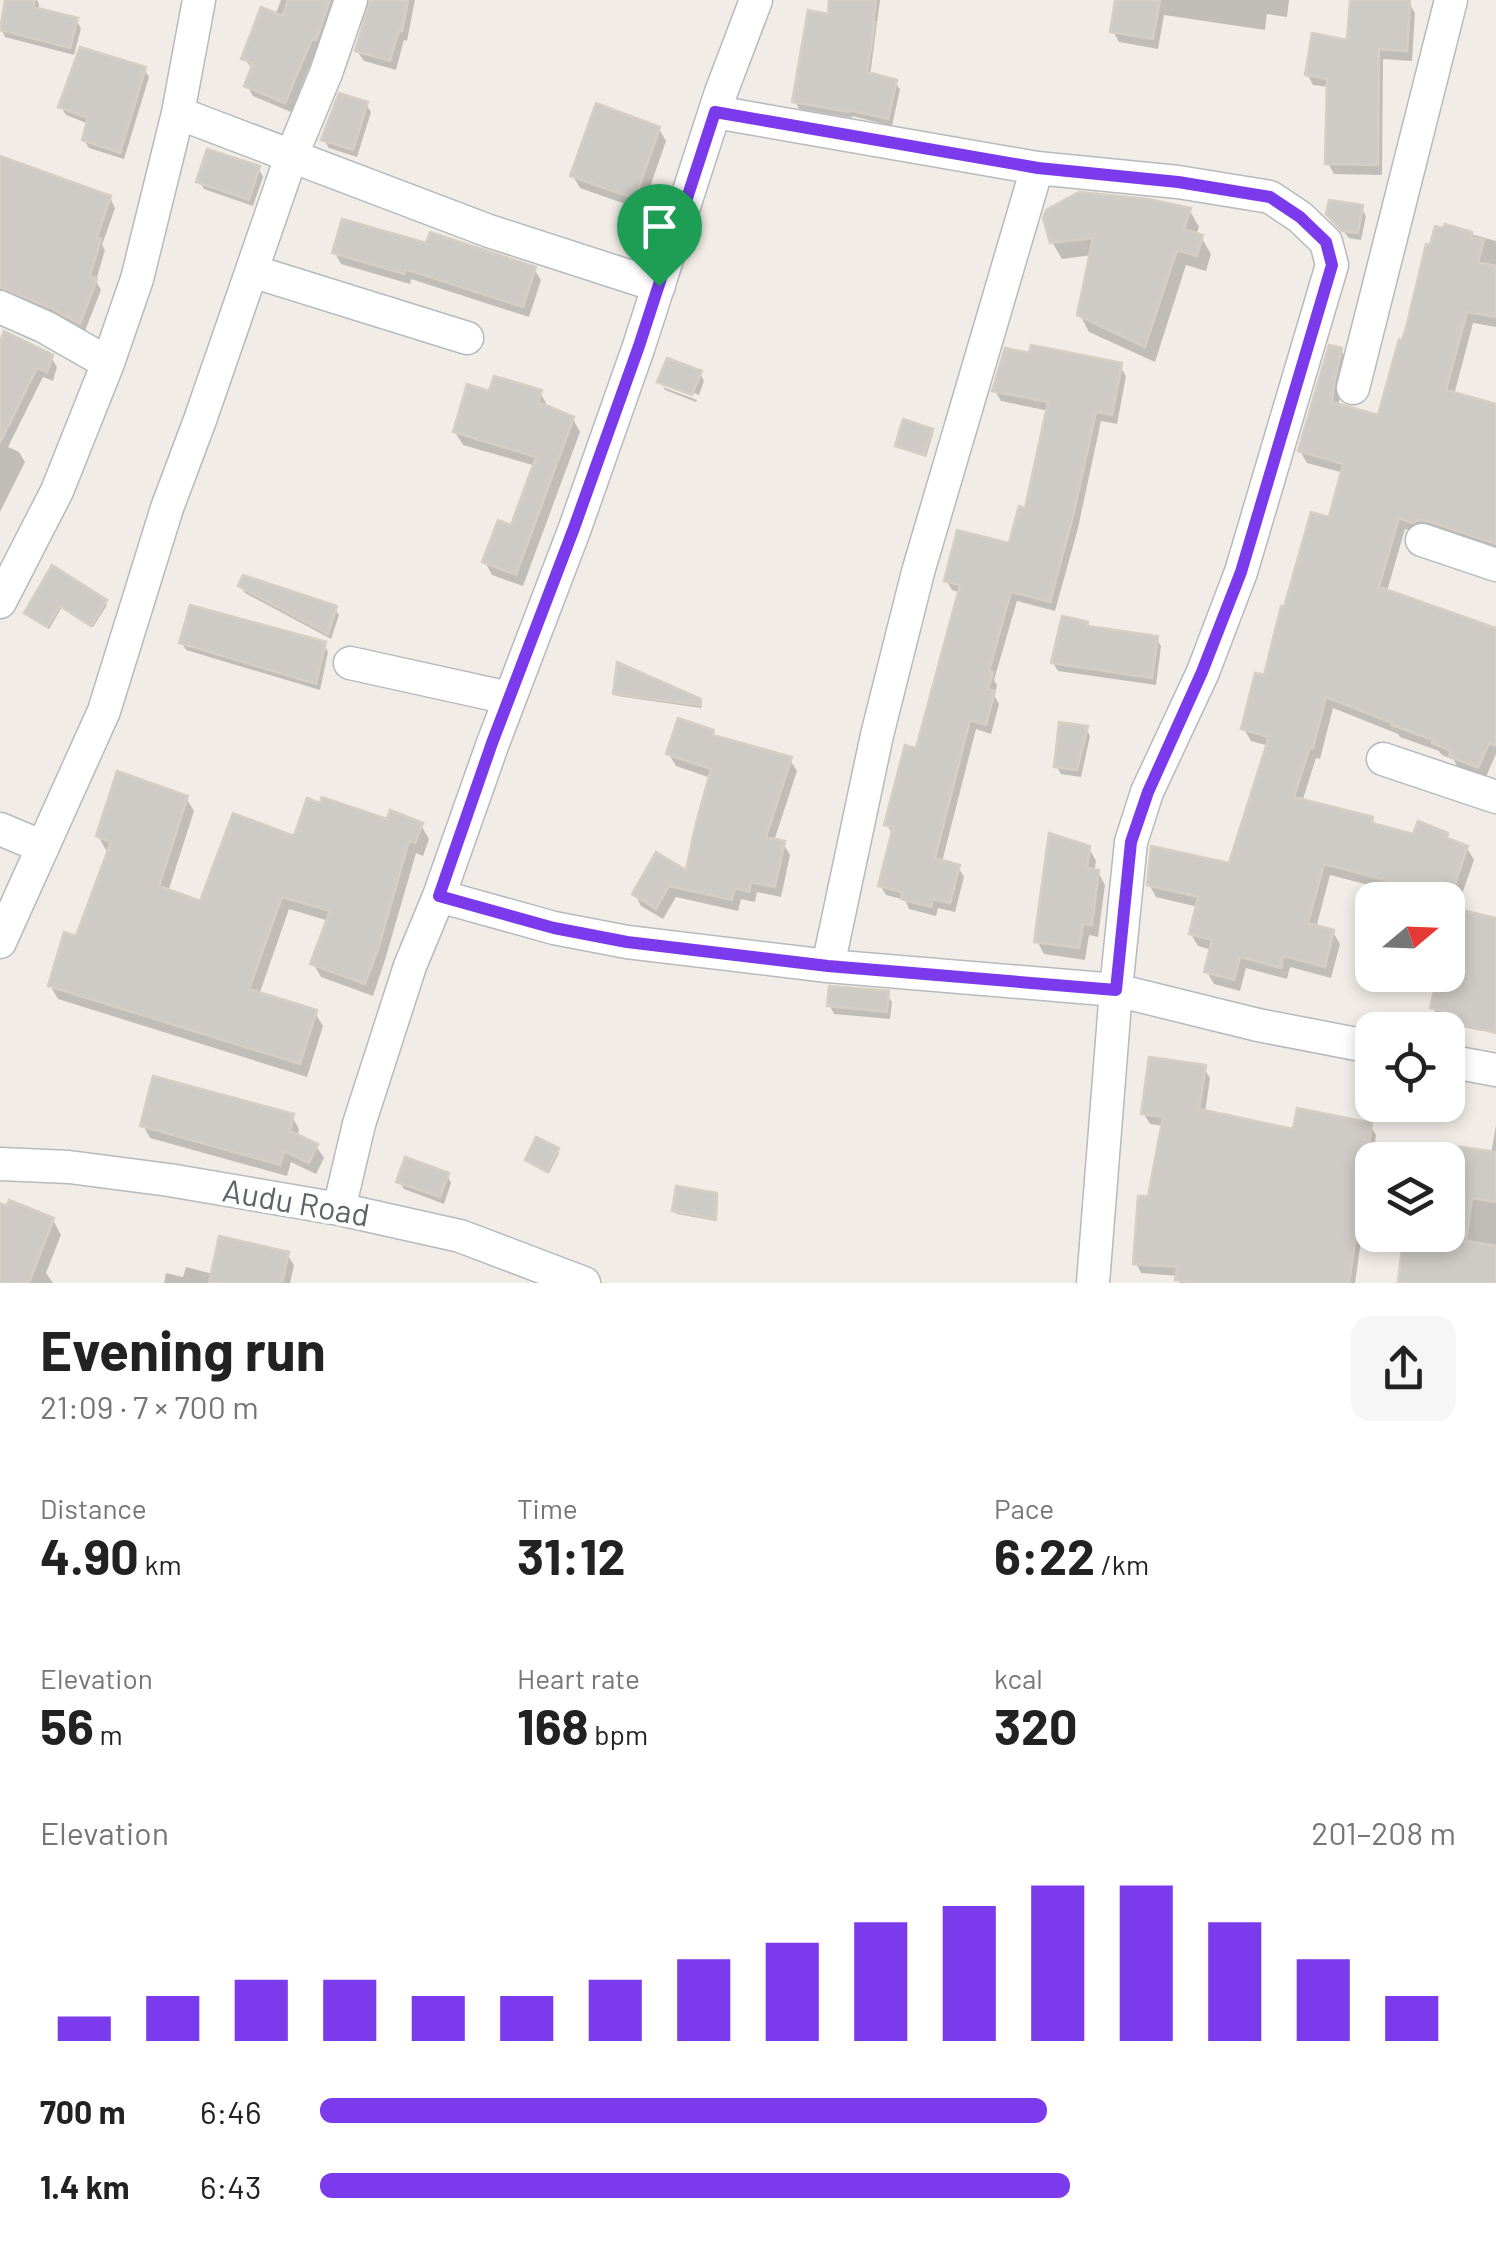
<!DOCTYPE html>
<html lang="en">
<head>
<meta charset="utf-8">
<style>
	body { margin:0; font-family:Barlow,sans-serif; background:#f6f6f6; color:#222; height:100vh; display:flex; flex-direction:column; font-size:38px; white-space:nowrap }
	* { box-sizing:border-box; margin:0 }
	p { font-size:32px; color:#767676 }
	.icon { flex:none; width:55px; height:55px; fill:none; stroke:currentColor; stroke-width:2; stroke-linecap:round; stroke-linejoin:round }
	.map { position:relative; height:1283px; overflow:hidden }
	.side { display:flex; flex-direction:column; background:#fff; flex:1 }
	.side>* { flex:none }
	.needle { width:65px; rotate:71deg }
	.controls { position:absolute; left:1355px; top:882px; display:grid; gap:20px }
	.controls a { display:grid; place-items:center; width:110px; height:110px; border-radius:20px; background:#fff; box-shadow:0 5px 15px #0003; font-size:50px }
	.pin { position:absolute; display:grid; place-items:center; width:85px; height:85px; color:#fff; margin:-102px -42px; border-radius:50% 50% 50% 0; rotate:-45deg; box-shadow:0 0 10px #0007 }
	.pin .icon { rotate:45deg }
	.round { display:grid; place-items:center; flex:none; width:105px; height:105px; border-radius:20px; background:#f6f6f6 }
	.summary { display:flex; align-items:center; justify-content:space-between; height:170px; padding:0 40px }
	h1 { font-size:55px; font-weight:700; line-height:75px }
	.metrics { display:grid; grid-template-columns:repeat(3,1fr); gap:15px; height:170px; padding:10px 40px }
	.metrics div { display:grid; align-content:center }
	.metrics b { font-size:50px; font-weight:700 }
	.metrics small { font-size:28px; font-weight:400 }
	.metrics p { font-size:28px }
	.chart { height:280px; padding:20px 40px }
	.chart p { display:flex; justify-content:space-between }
	.chart svg { width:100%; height:180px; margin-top:10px; stroke:#7c3aed; stroke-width:6 }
	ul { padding:0 40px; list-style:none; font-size:32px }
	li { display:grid; grid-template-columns:160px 120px 1fr; align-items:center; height:75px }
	li i { height:25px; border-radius:12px; background:#7c3aed }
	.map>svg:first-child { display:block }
	.shadow { fill:#0003 }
	.building { fill:#cecac5; stroke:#d6cec3; stroke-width:2.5 }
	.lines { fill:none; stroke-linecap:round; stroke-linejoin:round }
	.minor-casing { stroke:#b6b9bd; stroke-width:35 }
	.minor { stroke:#fff; stroke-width:32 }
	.route-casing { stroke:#fff; stroke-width:20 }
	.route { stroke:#7c3aed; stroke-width:12 }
	.labels { text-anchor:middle; stroke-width:8; stroke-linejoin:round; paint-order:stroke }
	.street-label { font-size:32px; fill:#5d6367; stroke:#fff }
</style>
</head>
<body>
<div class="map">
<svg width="1496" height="1283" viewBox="0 0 1496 1283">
	<rect width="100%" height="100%" fill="#f1ede6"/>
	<!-- shadow -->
	<path class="shadow" d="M8,0H37L39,4L38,11L76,20L81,28L74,55L5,37L1,29Z
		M281,0H340L322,49L317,48L291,112L253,96L247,86L253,70L244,58L275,16Z
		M373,0H415L407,41L404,40L396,70L364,61L357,51Z
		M832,0H880L870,76L895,82L900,89L892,126L852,116V118L799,109L795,101L830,17Z
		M1118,0H1289L1287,17L1267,14L1265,30L1164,15L1158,49L1119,42L1113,31Z
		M1352,0L1409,3L1415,13L1412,61L1383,59L1382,175L1334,174L1328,163L1329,87L1313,85L1307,74L1349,43Z
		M144,69L149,77L124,159L89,148L84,140L89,124L66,115L61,107Z
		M366,104L371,112L357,157L329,148L324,140Z
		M659,129L666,141L642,210L580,188L573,176Z
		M0,166L110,198L115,208L102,245L105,250L96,281L101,290L85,331L0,294Z
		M259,169L263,177L253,206L204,189L199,181Z
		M1361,208L1366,216L1361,240L1349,238L1329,214Z
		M1190,211L1199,227L1196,235L1201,237L1211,254L1206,271L1186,265L1155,362L1089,332L1080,315L1092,255L1062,259L1052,242Z
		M1446,227L1496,241V327L1473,323L1454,395L1496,406V552L1405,529L1387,591L1482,626L1483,623L1496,628V754L1485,779L1458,768L1454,760L1442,755L1439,751L1400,737L1398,734L1333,708L1320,759L1316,758L1302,802L1371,820L1376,827L1415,837L1446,835L1451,842L1467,848L1474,860L1456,911L1496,920V1029L1483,1026L1482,1031L1441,1022L1433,1008L1440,975H1448V943L1454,915L1448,912V900H1413L1405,897L1403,894L1330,875L1316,928L1333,932L1340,944L1331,978L1290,967L1287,979L1246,968L1240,991L1214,984L1207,972L1212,950L1198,946L1191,934L1198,907L1156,897L1149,884L1230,866L1269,746L1251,741L1244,729L1266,678L1286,610L1331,520L1344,473L1307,463L1300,451L1341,350L1348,362L1338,406L1380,418L1404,343Z
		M428,246L534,269L541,280L529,317L411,279L410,284L341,264L335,253Z
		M0,340L51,357L57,367L53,381L43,377L8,447L19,452L25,462L0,512Z
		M1120,366L1126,376L1117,424L1101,421L1078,528L1055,611L1017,601L994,680L997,685L994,695L999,704L991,734L976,729L942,862L958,867L964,877L955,912L938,908L936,916L909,909L905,900L886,895L880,885L893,836L887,824L918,751L961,593L952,590L946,580L1011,546L1027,511L1049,411L1001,401L995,391Z
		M700,373L704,381L699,395L663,381V387L660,382Z
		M663,387L697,400L696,402L665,390Z
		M540,392L547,405L546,408L573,419L580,432L523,586L492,575L485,562L513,529L536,466L463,445L455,432L491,395Z
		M931,431L933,434L926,457L899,448L898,445Z
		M53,568L105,602L107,605L93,627L62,607L49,629L29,616L27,613Z
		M241,586L335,609L339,615L331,639L245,593Z
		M1086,624L1089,629L1156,638L1161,646L1156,685L1058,671L1053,663Z
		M182,643L324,644L328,652L320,690L186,650Z
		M615,693L700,701L702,704L701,708L617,696Z
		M1086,728L1090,736L1081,777L1061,774L1056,766Z
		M713,732L717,739L790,760L797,771L774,841L783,843L790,855L781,897L757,892L755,902L741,899L738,911L676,897L663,919L641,906L635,894L688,874L711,778L676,766L669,754Z
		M186,798L194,811L168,892L201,904L296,839L388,822L421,825L429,839L423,856L416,853L385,960L373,996L321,977L313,963L329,921L289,909L259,995L315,1013L323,1026L307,1077L58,999L50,985L78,939L110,851L106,850L98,836Z
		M1089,848L1096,861L1094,872H1098L1105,885L1098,937L1089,935L1085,960L1044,954L1037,941Z
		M887,994L892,1002L890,1019L834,1014L830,1006Z
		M1204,1068L1210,1078L1205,1113L1295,1132L1370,1125L1376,1135L1355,1283H1180L1178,1276L1141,1273L1136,1263L1164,1126L1150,1124L1144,1114Z
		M292,1116L299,1129L297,1137L316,1146L324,1158L316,1174L291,1162L287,1176L150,1138L143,1125Z
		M1496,1125V1283H1401L1406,1235H1448V1160H1417L1420,1143L1491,1154Z
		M557,1150L559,1153L549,1173L528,1160Z
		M447,1175L451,1183L444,1204L404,1189L399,1181Z
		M716,1195L718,1198L716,1221L677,1214L675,1210Z
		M0,1206L53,1220L61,1235L46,1273L53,1283H0Z
		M287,1254L294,1265L290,1283H164L166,1273L183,1277L186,1267L213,1274Z"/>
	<!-- building -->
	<path class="building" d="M5,0H35L33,7L78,18L70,48L0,30Z
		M288,0H330L316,40L312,39L285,103L244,86L253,63L241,59L261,7L283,16Z
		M370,0H408L402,31H399L390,61L355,51Z
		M829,0H876L873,22H875L867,72L897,80L888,119L849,110V112L792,102L808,10L828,14Z
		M1115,0H1160L1153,39L1110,32Z
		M1350,0H1410L1407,51L1379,49L1378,165L1325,164L1327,79L1305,75L1312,33L1347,40Z
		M80,47L146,67L120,153L82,140L88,118L58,107Z
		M339,93L368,102L353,150L321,140Z
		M596,103L660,127L635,199L570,176Z
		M207,149L260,166L249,200L196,182Z
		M0,156L111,196L97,237L101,239L90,276L97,279L80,324L53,309L0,287Z
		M1079,192L1148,199L1191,208L1184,229L1203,235L1197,256L1177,250L1145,347L1077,315L1093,238L1050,243L1043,218L1046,210Z
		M1329,200L1363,205L1358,233L1342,231L1326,214Z
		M342,219L426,243L430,232L536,267L523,307L405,269L404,274L332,253Z
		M1445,224L1472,232L1471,237L1484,240L1478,262L1496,266V317L1467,312L1446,390L1496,404V544L1428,521L1419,520L1412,523L1399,518L1379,587L1496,628V746L1489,743L1478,768L1449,756L1451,751L1432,743L1433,740L1391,725L1392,723L1326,697L1313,748L1310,747L1294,797L1373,817L1372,823L1413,834L1418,821L1448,833L1447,838L1468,846L1448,904V900H1436L1395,885L1396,883L1324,864L1308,923L1334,930L1325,967L1283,956L1281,968L1240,957L1234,980L1204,972L1212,940L1189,934L1198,897L1147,885L1151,846L1229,863L1269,737L1241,729L1255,673L1264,675L1281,606L1284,607L1311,512L1329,517L1343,464L1298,451L1329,345L1342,348L1334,383L1332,402L1378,415L1399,339L1402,340L1407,324L1426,244L1430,245L1435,226L1443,228Z
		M4,331L53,355L47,372L37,368L0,443V342Z
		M1031,345L1122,363L1112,415L1096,412L1073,516L1050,602L1011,592L989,671L993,673L988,689L995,691L986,725L970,720L935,858L960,865L950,903L933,899L931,907L901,899L902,892L878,886L893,827L884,825L905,745L916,748L960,585L944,581L957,530L1009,543L1019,506L1025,508L1048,402L992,391L1005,348L1029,353Z
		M667,358L702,371L692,395L657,382Z
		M494,376L542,390L538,402L574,417L516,575L482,562L498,520L511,525L536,457L453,432L467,384L489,391Z
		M903,419L933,429L924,455L895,446Z
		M52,565L107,600L91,626L60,606L47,627L24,613Z
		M243,575L337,606L328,634L238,586Z
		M190,605L326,642L316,684L179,643Z
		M1062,616L1088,622L1087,626L1158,636L1152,678L1051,663Z
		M617,662L701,699L700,705L613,694Z
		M678,718L714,730L713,735L792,757L766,837L785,841L775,887L751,882L749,892L735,888L732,900L669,886L656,909L632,894L656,852L686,870L696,823L711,769L666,754Z
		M1059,722L1088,726L1077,770L1054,767Z
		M117,771L188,796L159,886L200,901L233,813L294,836L307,798L320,803L322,797L387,819L390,810L423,823L415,843L409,841L379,946L365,984L310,964L330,911L282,897L249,989L317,1010L300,1064L48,986L64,932L76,936L111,842L96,836Z
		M1049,833L1090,846L1087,868L1099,870L1092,925L1083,924L1079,948L1034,942Z
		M1453,908L1496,918V1033L1454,1022L1456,1014L1430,1008L1438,975H1448V932Z
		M829,986L889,991L887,1012L827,1006Z
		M1149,1057L1206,1065L1199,1109L1293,1129L1297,1108L1372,1123L1349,1283H1196L1175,1280L1177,1267L1133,1264L1138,1196H1148L1163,1117L1141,1114Z
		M153,1076L294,1114L290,1131L318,1144L309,1163L284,1151L280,1165L140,1126Z
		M536,1137L559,1148L547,1172L525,1160Z
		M1448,1145L1496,1152V1202L1472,1198L1466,1241L1496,1246V1283H1398L1403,1237L1448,1241Z
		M405,1157L449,1173L440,1197L396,1182Z
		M676,1186L717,1193L716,1219L672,1211Z
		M9,1200L54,1218L29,1283H0V1203L7,1206Z
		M219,1236L289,1252L282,1283H209Z"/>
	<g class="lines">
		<defs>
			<path id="minor" d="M715,112L1037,168L1178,182L1270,197L1300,217L1326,242L1332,265L1241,572L1203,672L1147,792L1131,842L1116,990L1093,1283
				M178,113L489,231L659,286
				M252,271L467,338
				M0,307L45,327L108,363
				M1353,388L1451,0
				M1422,540L1496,565
				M0,602L57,491L108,363L137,279L178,113L199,0
				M350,663L509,698
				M1383,759L1496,797
				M0,829L43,847
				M439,896L554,928L627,942L828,966L1116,990L1258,1025L1372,1047
				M0,942L104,711L167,508L200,420L291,157L326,73L351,0
				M828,966L877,735L918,572L1037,168
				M1448,1061L1496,1070
				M0,1164L69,1167L169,1180L339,1209L460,1236L584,1283
				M339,1209L359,1124L410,966L439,896L493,743L575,528L639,346L720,95L756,0"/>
		</defs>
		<!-- minor casing -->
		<use href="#minor" class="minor-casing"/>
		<!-- minor -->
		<use href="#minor" class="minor"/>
	</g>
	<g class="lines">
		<defs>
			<path id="route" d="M715,112L1038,168L1178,182L1270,197L1300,217L1326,242L1332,265L1241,572L1202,672L1148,792L1131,842L1116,990L828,966L627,942L554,928L439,896L492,743L574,528L639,346Z"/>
		</defs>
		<!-- route casing -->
		<use href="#route" class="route-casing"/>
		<!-- route -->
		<use href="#route" class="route"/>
	</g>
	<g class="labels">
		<!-- street labels -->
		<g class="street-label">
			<text transform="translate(296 1203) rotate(10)" y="11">Audu Road</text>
		</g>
	</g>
</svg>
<div class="controls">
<a><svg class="needle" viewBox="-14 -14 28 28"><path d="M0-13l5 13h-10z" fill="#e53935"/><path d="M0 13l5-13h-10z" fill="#767676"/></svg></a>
<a><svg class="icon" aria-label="locate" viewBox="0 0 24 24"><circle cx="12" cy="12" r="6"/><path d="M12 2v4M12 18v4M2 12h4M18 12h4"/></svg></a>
<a><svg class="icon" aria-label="layers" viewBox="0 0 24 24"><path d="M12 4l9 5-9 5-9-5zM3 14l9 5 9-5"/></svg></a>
</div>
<div class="pin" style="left:659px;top:286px;background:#1e9e55"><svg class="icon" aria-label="arrive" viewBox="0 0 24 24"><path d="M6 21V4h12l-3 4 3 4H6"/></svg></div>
</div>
<section class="side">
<div class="summary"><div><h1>Evening run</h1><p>21:09 · 7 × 700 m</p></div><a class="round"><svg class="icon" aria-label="share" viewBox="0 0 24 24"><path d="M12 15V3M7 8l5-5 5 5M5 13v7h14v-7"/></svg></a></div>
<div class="metrics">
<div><p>Distance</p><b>4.90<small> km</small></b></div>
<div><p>Time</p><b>31:12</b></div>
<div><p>Pace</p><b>6:22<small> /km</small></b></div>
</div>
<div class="metrics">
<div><p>Elevation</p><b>56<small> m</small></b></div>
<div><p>Heart rate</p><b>168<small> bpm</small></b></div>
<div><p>kcal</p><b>320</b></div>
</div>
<div class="chart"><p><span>Elevation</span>201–208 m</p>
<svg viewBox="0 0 160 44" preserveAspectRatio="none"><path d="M5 44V38M15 44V33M25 44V29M35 44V29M45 44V33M55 44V33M65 44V29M75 44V24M85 44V20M95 44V15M105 44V11M115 44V6M125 44V6M135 44V15M145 44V24M155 44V33"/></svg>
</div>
<ul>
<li><b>700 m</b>6:46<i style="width:64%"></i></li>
<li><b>1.4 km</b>6:43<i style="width:66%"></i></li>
</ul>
</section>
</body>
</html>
